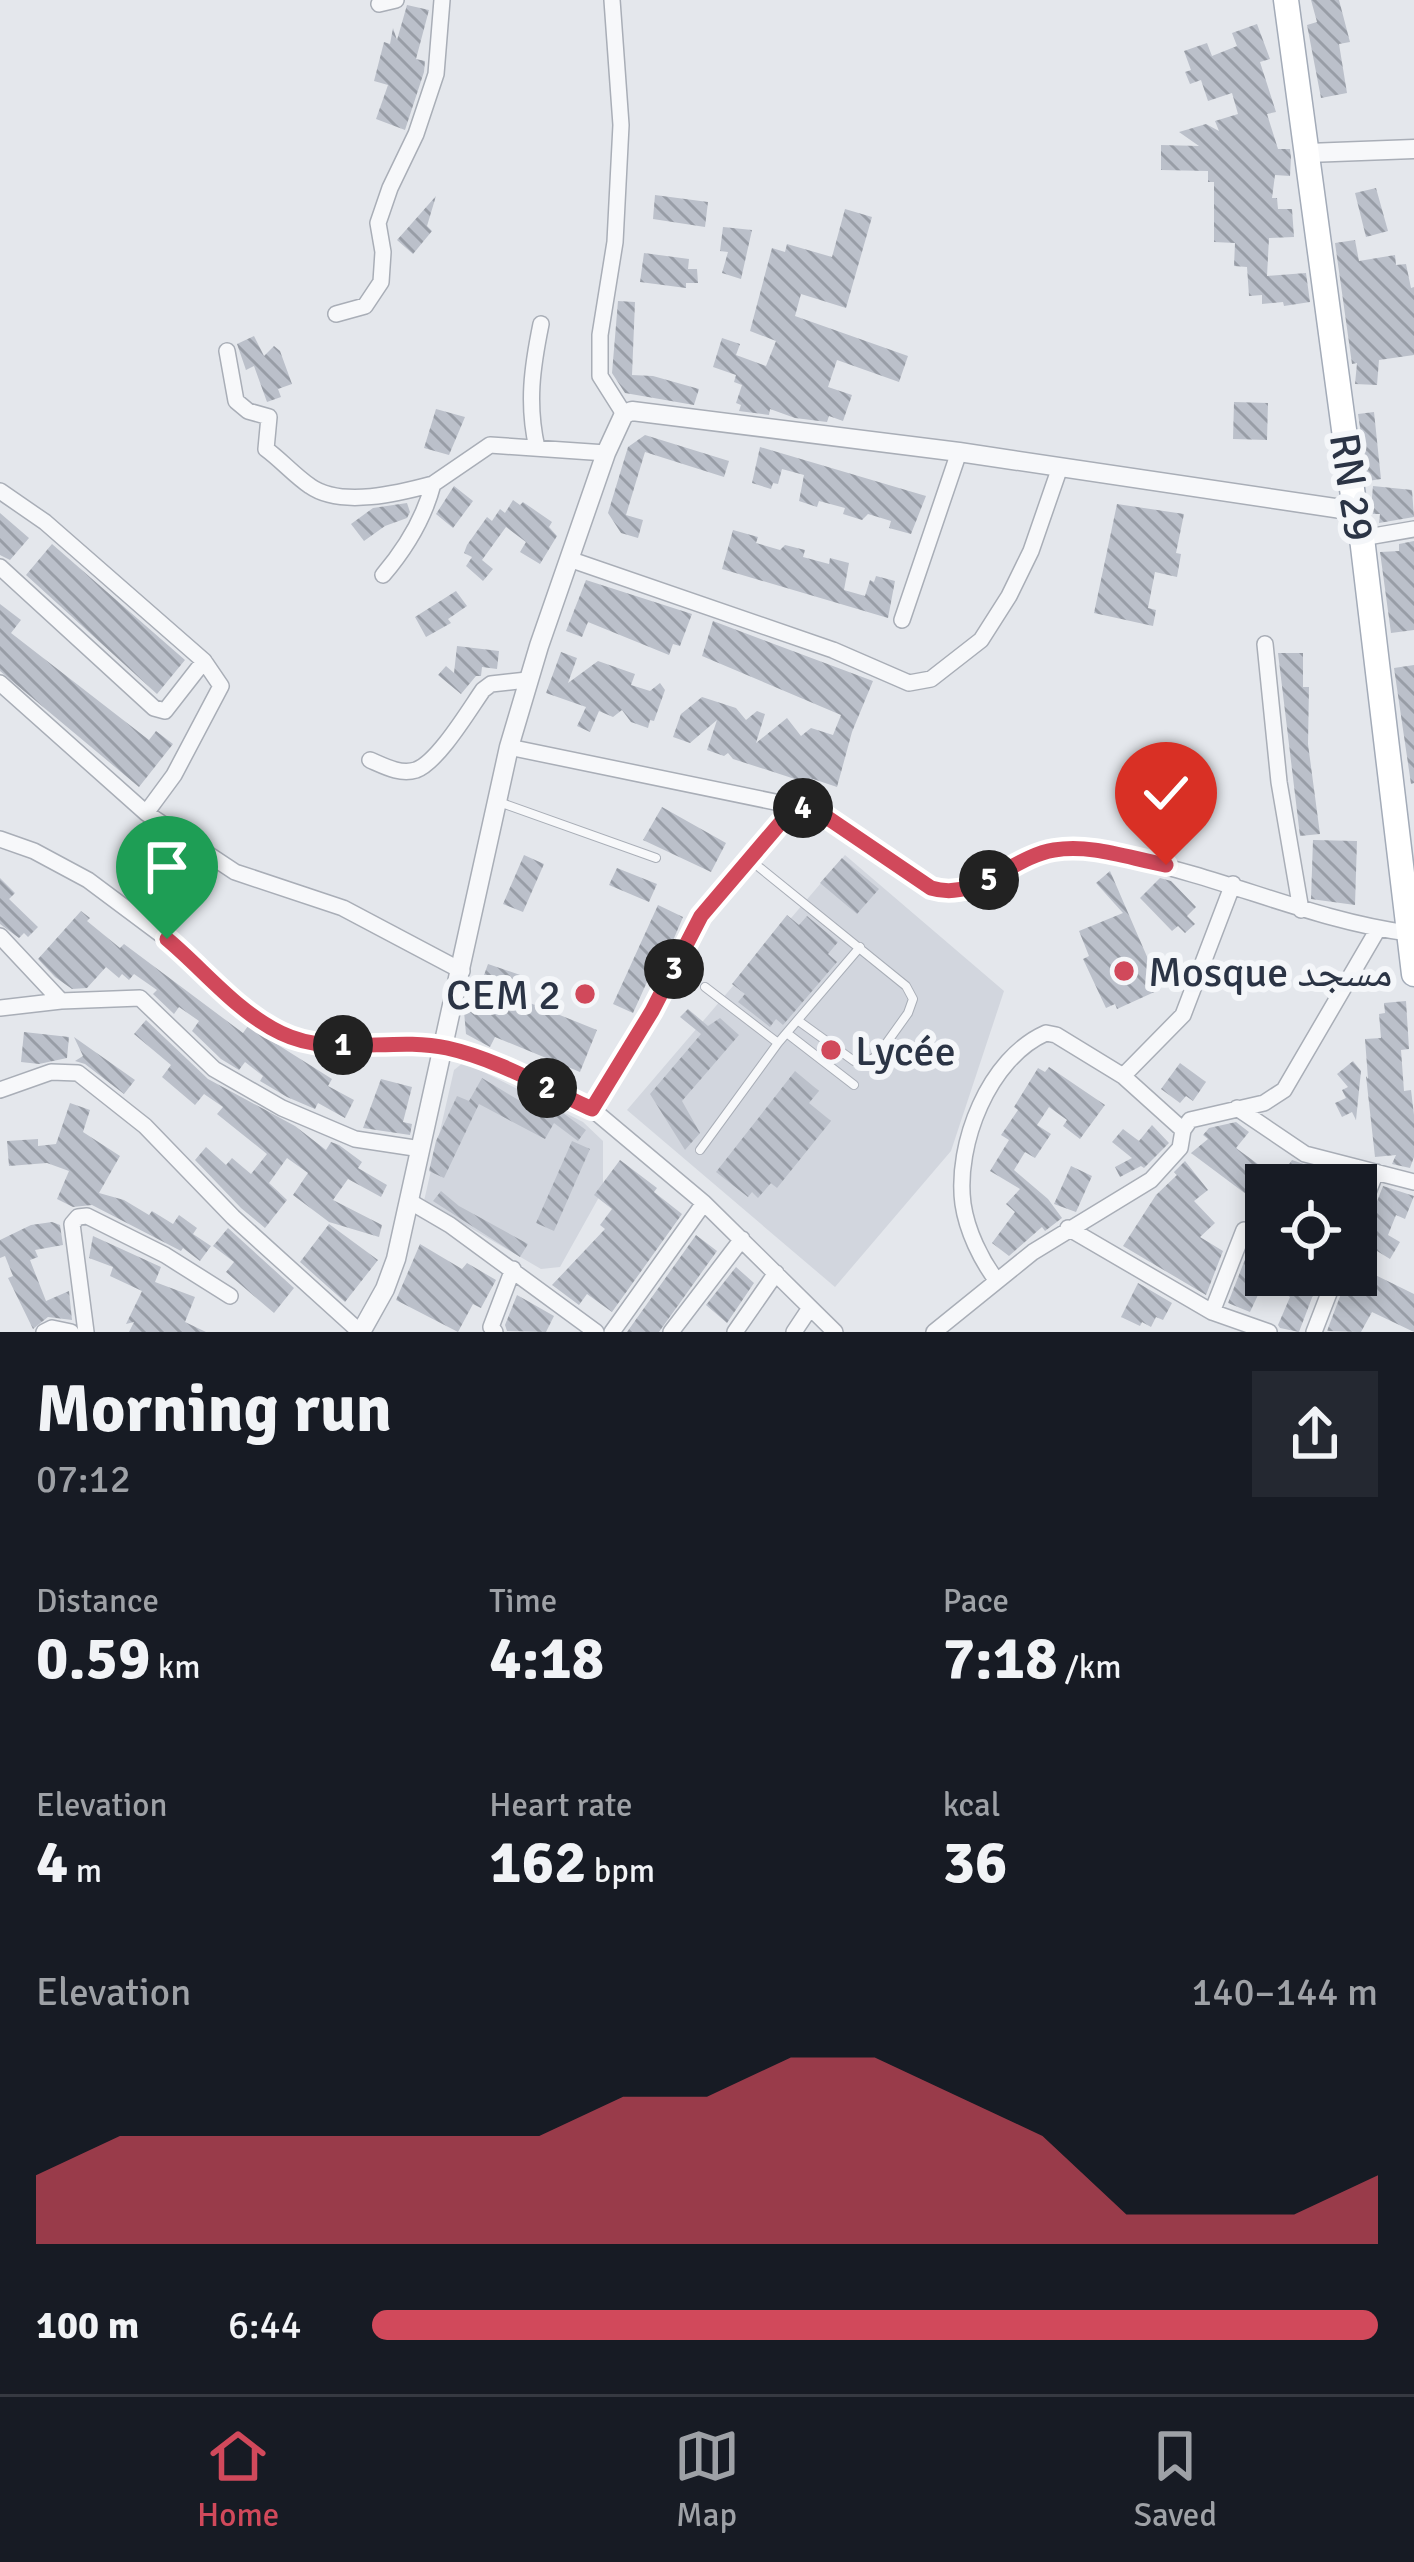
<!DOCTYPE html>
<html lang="en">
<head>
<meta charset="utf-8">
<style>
	body { margin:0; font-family:Signika,"Noto Naskh Arabic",sans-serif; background:#242831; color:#f1f3f6; height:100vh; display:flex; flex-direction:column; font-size:45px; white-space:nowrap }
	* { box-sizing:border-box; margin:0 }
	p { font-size:39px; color:#9ea1a6 }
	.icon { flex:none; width:66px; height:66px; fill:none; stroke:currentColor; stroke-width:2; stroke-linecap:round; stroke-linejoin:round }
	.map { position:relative; height:1332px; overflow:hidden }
	.drawer { display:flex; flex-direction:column; background:#171b24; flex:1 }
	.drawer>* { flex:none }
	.controls { position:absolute; left:1245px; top:1164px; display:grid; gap:24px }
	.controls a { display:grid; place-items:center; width:132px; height:132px; border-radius:0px; background:#171b24; box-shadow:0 6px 18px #0003; font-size:60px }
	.pin { position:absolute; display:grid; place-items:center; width:102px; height:102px; color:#fff; margin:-123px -51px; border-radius:50% 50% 50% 0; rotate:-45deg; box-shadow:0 0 12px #0007 }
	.pin .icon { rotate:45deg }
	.km { position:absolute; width:60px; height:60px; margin:-30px; border-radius:50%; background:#222; color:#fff; font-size:33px; line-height:60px; text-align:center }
	.round { display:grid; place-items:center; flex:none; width:126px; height:126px; border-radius:0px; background:#242831 }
	.headline { display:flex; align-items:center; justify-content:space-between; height:204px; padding:0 36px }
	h1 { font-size:66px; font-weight:800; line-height:90px }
	.figures { display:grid; grid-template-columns:repeat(3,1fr); gap:18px; height:204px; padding:12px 36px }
	.figures div { display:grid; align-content:center }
	.figures b { font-size:60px; font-weight:800 }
	.figures small { font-size:33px; font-weight:400 }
	.figures p { font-size:33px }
	.chart { height:336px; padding:24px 36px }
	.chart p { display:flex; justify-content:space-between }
	.chart svg { width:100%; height:216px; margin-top:12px; fill:#d1495b; opacity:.7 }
	ul { padding:0 36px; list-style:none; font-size:39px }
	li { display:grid; grid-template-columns:192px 144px 1fr; align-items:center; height:90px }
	li i { height:30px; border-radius:15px; background:#d1495b }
	.tabs { display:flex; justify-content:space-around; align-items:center; height:168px; border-top:3px solid #363941; background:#171b24; font-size:33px; color:#9ea1a6 }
	.tabs a { display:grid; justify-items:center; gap:6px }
	.tabs .current { color:#d1495b }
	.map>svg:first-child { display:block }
	.built { fill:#d2d6de }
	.building { fill:url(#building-back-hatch) }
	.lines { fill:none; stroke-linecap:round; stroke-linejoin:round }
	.service-casing { stroke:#a9aeb7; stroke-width:10 }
	.minor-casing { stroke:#a9aeb7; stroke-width:18 }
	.tertiary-casing { stroke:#a9aeb7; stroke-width:21 }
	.primary-casing { stroke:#a3abb8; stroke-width:27 }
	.service { stroke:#f7f8fa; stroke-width:8 }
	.minor { stroke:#f7f8fa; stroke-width:15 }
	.tertiary { stroke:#f7f8fa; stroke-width:18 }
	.primary { stroke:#fff; stroke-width:24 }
	.route-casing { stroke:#fff; stroke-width:24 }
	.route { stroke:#d1495b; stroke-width:15 }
	.poi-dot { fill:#d1495b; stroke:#f4f6f9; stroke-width:4.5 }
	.labels { text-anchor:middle; stroke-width:12; stroke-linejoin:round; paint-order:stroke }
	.street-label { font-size:42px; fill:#2b3445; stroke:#f4f6f9 }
	.poi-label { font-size:42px; fill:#2b3445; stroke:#f4f6f9; text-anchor:start }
</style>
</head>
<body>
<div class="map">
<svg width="1414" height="1332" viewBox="0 0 1414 1332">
	<defs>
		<pattern id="building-back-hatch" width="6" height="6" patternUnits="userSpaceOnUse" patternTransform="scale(3)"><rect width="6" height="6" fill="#bbc0ca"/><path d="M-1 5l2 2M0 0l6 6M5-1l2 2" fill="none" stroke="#989da6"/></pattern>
	</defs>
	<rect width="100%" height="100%" fill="#e4e7ec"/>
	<!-- built -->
	<path class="built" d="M845,855L1004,991L951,1151L835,1287L627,1110Z
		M464,1062L583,1122L603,1141V1190L560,1267L541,1269L424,1201L454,1070Z"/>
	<!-- building -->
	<path class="building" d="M1311,0H1339L1350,42L1339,44L1347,93L1321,98L1307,25L1317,22Z
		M407,5L429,10L416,59L425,61L424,72L405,130L376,119L388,85L374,81L384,42L390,44L393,28L397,40Z
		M1257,24L1270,59L1260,62L1276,112L1267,114L1278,149H1290L1291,157L1290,176L1275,175L1272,198H1277L1278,209H1292L1294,237L1269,238L1267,276L1306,273L1310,302L1284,306L1283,302L1262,304V295L1249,296L1247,267L1234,266L1235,243L1214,242V182H1208V171L1161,170V145L1199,146L1179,132L1206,124L1219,131L1215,121L1238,114L1232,93L1208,101L1201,80L1190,84L1185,72L1191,70L1184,51L1207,43L1212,56L1237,46L1232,33Z
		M1376,188L1388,231L1366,237L1355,193Z
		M655,195L708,202L705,227L653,219Z
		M436,196L427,226L432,231L413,254L397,240Z
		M845,209L872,217L846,308L801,294L795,316L908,356L899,382L837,360L828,387L852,395L843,421L829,416L827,422L795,418L770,409L769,415L739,411L741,405L736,403L742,385L734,382L736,375L713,367L722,338L740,344L736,355L766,366L776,341L750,331L772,248L785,252L787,244L832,257Z
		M723,227L752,230L741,279L722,273L728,252L720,251Z
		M1355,240L1359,261L1395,255L1396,265L1406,264L1411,288L1414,287V355L1379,360L1377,385L1355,384L1357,363L1352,364L1335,243Z
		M644,253L689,259L688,269H697L698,283H686V288L640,282Z
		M618,301L635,302L632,375L653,376L699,389L694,405L625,393L612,373Z
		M254,336L264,356L274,346L280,351L292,384L278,389L281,397L267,402L254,366L246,370L237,344Z
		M1234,402L1268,403L1267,440L1233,439Z
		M436,409L465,417L449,455L424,448Z
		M1374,412L1381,479L1368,481L1358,414Z
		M645,435L729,461L724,477L645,452L626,515L643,520L638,538L621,533L608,513L628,447Z
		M760,447L926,496L911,534L889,528L891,521L868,514L862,520L843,514L845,508L819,501L817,507L799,501L804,475L782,469L778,484L773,483L771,489L752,483Z
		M454,486L473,501L453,528L436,514Z
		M1373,486L1412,490L1414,517L1379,523L1380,514H1373L1371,508Z
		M513,500L520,505L523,502L552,522L549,527L557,536L540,564L520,552L526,542L506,527L482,560L493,569L483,581L466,566L472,557L464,553L467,545L487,517L492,521L500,509L505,513Z
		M407,503L410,512L407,518L385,526L364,541L351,524L373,508Z
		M1117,504L1184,514L1176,553L1181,554L1177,577L1155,572L1148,608L1156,610L1153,626L1094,613Z
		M0,513L29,538L10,560L0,555Z
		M733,530L758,537L756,543L780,550L785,545L805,550L803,557L829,564L830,558L849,563L844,590L865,596L870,580L874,582L876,576L895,581L888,618L722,569Z
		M1414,541V630L1391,633L1380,552L1399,551V544Z
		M52,544L185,660L157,694L26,575Z
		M586,580L692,614L680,646L673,644L669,655L588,622L582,637L566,631Z
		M456,591L467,606L448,619L451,623L426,637L415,617Z
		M0,604L21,620L11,633L149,740L156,731L173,744L139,787L0,671Z
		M713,621L873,681L852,732L837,787L813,779L809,784L801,778L798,780L733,759L728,753L724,756L707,750L717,720L690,743L673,737L681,714L702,697L736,708L746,720L757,711L765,714L756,743L787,718L801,736L811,728L833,735L841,715L702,656Z
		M457,646L499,651L497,669L482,667L481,676H476L461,694L438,675L446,666L454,673Z
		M561,652L577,658L568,683L598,661L635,674L631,685L650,691L660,683L665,690L654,721L650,720L648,728L631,722L622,710L613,717L599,711L590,732L577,726L586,707L546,693Z
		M1278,653H1303V687H1309L1308,744L1320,834L1300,836Z
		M1414,665V783L1411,784L1394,668Z
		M662,807L726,843L711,872L643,840Z
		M1313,840L1357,841L1355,905L1311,899Z
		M524,855L544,864L523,912L503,904Z
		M842,858L879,889L857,914L820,883Z
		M617,868L657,884L649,902L609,885Z
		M1110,871L1161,989L1117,1009L1115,1004L1106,1008L1083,959L1089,956L1079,931L1123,913L1096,883Z
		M0,878L15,893L9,899L38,927L28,937L24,933L19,938L0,924Z
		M1160,878L1171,881L1196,907L1187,916L1195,924L1185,933L1178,926L1172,931L1140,898Z
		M658,905L683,917L672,943L666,940L633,1013L613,1004Z
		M81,911L90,918L87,921L120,948L124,944L243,1033L248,1026L332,1079L328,1086L354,1100L345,1118L318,1103L315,1109L287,1097L260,1081L263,1076L245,1062L239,1070L221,1059L192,1031L199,1021L179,1007L174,1014L153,994L157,990L134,974L129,980L122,974L119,978L106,967L87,988L72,989L55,977L38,959Z
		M787,915L799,925L807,916L838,942L828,954L837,962L783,1025L776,1019L770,1027L738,1002L745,994L732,984Z
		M488,964L523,976L515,997L597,1030L580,1072L495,1037L490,1047L466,1034L464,1011L470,995L476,997Z
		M1406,1001L1409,1049L1401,1050L1404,1091L1411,1090L1414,1115V1157L1410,1168L1392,1164L1396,1155L1375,1157L1366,1076L1368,1079L1365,1039L1381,1038L1379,1014L1385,1013L1384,1003Z
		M688,1009L708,1026L720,1018L739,1035L682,1101L700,1133L685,1150L650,1094L701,1034L680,1017Z
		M146,1020L208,1079L295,1126L326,1150L331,1142L339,1145L362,1162L358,1168L387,1185L381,1197L348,1179L333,1200L382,1225L379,1237L329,1222L293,1195L308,1173L287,1158L269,1183L287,1200L265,1228L241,1208L195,1160L206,1147L226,1165L232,1158L251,1174L267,1154L217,1114L223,1107L204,1094L195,1105L162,1077L171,1065L134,1034Z
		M24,1032L69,1037L67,1058L39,1064L21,1062Z
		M74,1037L135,1080L124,1094L85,1064L75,1061L83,1056Z
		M1353,1061L1361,1071L1356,1120L1352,1112L1342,1117L1335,1103L1346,1098L1342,1090L1348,1087L1337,1074Z
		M1180,1063L1206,1082L1193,1101L1186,1096L1180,1103L1161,1089Z
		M1049,1067L1105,1105L1080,1139L1063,1126L1067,1120L1049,1107L1037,1125L1051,1134L1035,1158L1025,1152L1014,1170L1048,1199L1062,1218L1045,1231L1042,1227L1009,1256L992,1243L1015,1212L1006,1204L1020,1189L990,1171L1009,1140L1001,1135L1018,1110L1014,1107L1038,1068L1045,1072Z
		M795,1071L819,1091L809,1103L831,1121L777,1188L771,1183L758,1198L752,1192L748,1197L716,1172Z
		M482,1078L540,1113L548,1102L551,1104L586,1130L578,1141L554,1123L545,1139L479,1104L444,1178L429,1171L436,1141L457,1096L469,1101Z
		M381,1079L412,1087L403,1122L412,1124L410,1135L363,1128Z
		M70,1103L90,1110L83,1132L120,1156L99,1193L124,1200L149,1215L152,1211L173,1224L179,1215L197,1228L193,1234L211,1246L200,1261L183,1248L181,1251L92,1205L73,1207L57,1199L69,1171L47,1163L9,1166L7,1141L38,1139V1146L56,1144Z
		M1236,1122L1249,1132L1236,1148L1278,1179L1292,1160L1333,1174L1347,1185H1318L1310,1178L1311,1171L1301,1185H1266V1209L1191,1153L1208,1139L1203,1135L1209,1128Z
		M1152,1125L1169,1143L1144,1168L1141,1166L1120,1177L1115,1167L1132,1158L1112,1142L1123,1129L1139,1141Z
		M572,1141L590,1149L554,1231L536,1223Z
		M620,1160L657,1188L654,1192L682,1214L612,1312L587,1294L579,1305L552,1285L605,1229L600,1225L612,1209L594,1195Z
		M1185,1161L1208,1190L1194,1201L1215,1223L1200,1237L1223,1251L1206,1295L1123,1246L1156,1195L1177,1175L1174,1172Z
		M1071,1166L1092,1176L1076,1212L1054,1204Z
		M1383,1186L1414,1196L1405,1219L1396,1215L1388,1235L1400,1242L1390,1259L1356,1238L1367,1227Z
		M441,1191L459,1206L528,1244L520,1257L436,1203L433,1201Z
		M52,1222L60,1225L63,1245L35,1250L38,1257L30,1260L46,1301L69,1291L72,1320L48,1317L33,1329L8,1278L13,1276L5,1256L0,1258V1240L31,1225Z
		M329,1224L378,1260L345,1302L300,1262Z
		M228,1228L294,1288L274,1313L226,1272L234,1262L213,1246Z
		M696,1235L717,1251L659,1332H627Z
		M93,1236L161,1267L155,1282L195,1297L185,1322L206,1332H129L134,1322L126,1324L142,1291L110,1276L113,1267L89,1258Z
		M420,1244L462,1269L467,1263L496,1280L481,1308L473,1304L458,1332L396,1300Z
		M1251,1244L1258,1248L1253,1259L1266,1267V1275H1280L1313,1295L1299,1332L1280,1328L1278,1325L1290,1297L1265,1280L1250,1312L1228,1303Z
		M736,1267L754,1283L727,1323L706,1305Z
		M1363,1269L1414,1294V1332L1372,1312L1361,1332L1327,1331L1348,1275H1360Z
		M1138,1283L1172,1303L1163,1320L1156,1317L1151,1327L1142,1322L1140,1326L1121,1317Z
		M517,1295L554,1316L546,1332L507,1331L505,1325Z"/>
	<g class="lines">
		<defs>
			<path id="service" d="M499,802L656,858
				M749,859L906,986L913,999L908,1013L878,1055L867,1062L854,1061L800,1022
				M705,987L778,1043
				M788,1034L854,1085
				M700,1150L778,1043L860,947"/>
			<path id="minor" d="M612,0L621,125L615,242L600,335V376L624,414
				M379,4L396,0
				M336,314L365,306L381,282L383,252L378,223L390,188L416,134L436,74L442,0
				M227,351L236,401L248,411L269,417L266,449C281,460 295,476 310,486C341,508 400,493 433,484C424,519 406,548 383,575
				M537,448C527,404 532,368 541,324
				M433,484L490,445L606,453
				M0,491L45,522L204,661L221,686L174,775L146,813
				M1362,538L1414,529
				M569,559L833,650L909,683L931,679L981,640L1009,596L1031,551L1059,470
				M0,567L154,708L165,711L204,661
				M902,620L959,452
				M1265,644L1279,782L1301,910
				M0,683L146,813L235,872L343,908L462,971
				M509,747L809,809L930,888C986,905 1030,840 1087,848C1103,850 1117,856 1132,859C1226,878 1312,920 1408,933
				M370,760C384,766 400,775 416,770C438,762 469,710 483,690L491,684L527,680
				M0,839L34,851L88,880L167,939L243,1009L284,1035L330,1045L444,1047L485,1060L592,1109L704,1203L835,1332
				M0,936L61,1001
				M0,1008L61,1001L140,998L214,1069L282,1108L355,1139L421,1149
				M1123,1076L1183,1015L1233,884
				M0,1090L51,1072L78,1073L145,1126L233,1217L360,1332
				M1237,1108L1305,1154L1414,1182
				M592,1109L652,1011L701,916L794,807
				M409,1201L450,1225L596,1332
				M1356,1223L1376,1172
				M1068,1228L1212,1312L1269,1332
				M997,1281C981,1260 967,1231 963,1204C955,1144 989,1058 1046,1033L1056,1035L1123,1076L1183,1130
				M1212,1312L1244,1230
				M44,1332L52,1328L71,1332
				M86,1332L72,1224L78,1217L87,1216L165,1255L230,1296
				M495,1332L491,1327L513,1269
				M612,1332L704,1203
				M671,1332L742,1239
				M735,1332L776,1273
				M794,1332L810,1308
				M934,1332L1033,1252L1151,1180L1180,1148L1183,1130L1190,1120L1264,1103L1284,1090L1378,929
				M1314,1332L1336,1275"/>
			<path id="tertiary" d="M1308,153L1414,149
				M361,1332L385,1289L396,1259L509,747L539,646L606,453L624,414L632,411L959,452L1355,511"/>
			<path id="primary" d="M1286,0L1355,511L1362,538L1414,974"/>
		</defs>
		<!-- service casing -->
		<use href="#service" class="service-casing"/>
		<!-- minor casing -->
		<use href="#minor" class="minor-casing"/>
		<!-- tertiary casing -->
		<use href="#tertiary" class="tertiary-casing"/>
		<!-- primary casing -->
		<use href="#primary" class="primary-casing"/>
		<!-- service -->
		<use href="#service" class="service"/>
		<!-- minor -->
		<use href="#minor" class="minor"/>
		<!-- tertiary -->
		<use href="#tertiary" class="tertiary"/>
		<!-- primary -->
		<use href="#primary" class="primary"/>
	</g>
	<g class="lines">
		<defs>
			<path id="route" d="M167,939C204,970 237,1012 281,1033C332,1058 393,1036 447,1048C497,1059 546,1088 592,1109L652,1011L701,916L794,807L822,814L931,888C977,902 1011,857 1054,850C1092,844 1128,858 1166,865"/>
		</defs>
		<!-- route casing -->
		<use href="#route" class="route-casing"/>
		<!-- route -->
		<use href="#route" class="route"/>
	</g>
	<!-- markers -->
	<g class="poi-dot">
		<circle cx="1124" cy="971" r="12"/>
		<circle cx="585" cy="994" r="12"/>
		<circle cx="831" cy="1050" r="12"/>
	</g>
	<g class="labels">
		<!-- street labels -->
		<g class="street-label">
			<text transform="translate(1353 487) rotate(81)" y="15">RN 29</text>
		</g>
		<!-- poi labels -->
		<g class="poi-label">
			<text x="1148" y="986">Mosque مسجد</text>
			<text x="561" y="1009" text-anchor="end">CEM 2</text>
			<text x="855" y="1065">Lycée</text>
		</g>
	</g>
</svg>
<div class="controls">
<a><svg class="icon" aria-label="locate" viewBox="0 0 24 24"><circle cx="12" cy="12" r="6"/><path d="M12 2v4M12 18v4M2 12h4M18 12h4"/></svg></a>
</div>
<div class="pin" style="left:167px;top:939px;background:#1e9e55"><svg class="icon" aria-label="arrive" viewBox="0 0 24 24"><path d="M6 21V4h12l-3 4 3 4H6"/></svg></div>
<div class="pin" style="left:1166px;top:865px;background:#d93025"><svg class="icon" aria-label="check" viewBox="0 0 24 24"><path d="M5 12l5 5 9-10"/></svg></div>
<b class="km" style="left:343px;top:1045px">1</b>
<b class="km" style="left:547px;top:1088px">2</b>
<b class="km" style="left:674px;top:969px">3</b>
<b class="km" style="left:803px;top:808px">4</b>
<b class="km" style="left:989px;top:880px">5</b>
</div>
<section class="drawer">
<div class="headline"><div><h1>Morning run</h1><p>07:12</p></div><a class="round"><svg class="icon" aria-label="share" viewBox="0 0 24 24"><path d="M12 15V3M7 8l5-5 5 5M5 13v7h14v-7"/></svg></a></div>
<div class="figures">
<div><p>Distance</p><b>0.59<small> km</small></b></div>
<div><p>Time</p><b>4:18</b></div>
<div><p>Pace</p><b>7:18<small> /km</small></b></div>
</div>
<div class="figures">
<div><p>Elevation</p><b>4<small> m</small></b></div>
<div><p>Heart rate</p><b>162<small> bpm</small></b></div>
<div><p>kcal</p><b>36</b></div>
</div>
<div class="chart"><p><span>Elevation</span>140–144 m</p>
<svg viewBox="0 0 160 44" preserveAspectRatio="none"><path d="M0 44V30L10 22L20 22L30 22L40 22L50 22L60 22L70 14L80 14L90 6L100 6L110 14L120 22L130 38L140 38L150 38L160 30V44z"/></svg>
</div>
<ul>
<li><b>100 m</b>6:44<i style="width:100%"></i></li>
</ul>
</section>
<nav class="tabs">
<a class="current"><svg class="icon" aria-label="home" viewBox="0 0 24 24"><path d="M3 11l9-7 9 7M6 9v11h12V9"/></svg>Home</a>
<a><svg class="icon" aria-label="map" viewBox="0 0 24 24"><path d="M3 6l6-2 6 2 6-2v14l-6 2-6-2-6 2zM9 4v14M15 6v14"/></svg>Map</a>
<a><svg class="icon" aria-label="saved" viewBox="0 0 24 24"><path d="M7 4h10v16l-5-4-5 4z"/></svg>Saved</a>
</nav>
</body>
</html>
